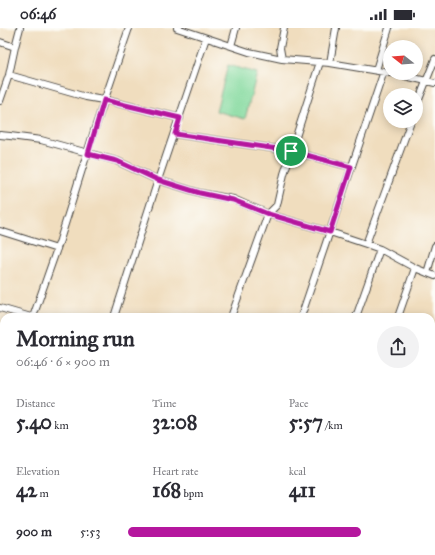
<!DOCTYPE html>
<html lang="en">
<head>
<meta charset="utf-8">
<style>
	body { margin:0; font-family:"IM FELL Great Primer",serif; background:#f2f2f3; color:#2b2b33; height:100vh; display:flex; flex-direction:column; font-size:15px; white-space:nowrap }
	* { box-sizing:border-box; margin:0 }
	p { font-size:13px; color:#7c7c81 }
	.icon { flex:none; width:22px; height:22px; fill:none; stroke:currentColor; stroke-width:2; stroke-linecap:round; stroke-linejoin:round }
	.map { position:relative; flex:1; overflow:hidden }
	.details { position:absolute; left:0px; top:285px; width:435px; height:242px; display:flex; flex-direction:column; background:#fff; border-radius:12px 12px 0 0; box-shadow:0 2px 10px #0003 }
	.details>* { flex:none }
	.needle { width:26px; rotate:287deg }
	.fabs { position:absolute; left:383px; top:12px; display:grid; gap:8px }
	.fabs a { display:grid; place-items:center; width:40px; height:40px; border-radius:50%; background:#fff; box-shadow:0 2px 10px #0003; font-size:20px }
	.pin { position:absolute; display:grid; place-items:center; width:34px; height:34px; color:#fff; margin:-17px; border:2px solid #fff; border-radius:50%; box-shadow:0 1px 4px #0007 }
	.round { display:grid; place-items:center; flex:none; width:42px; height:42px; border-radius:21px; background:#f2f2f3 }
	.summary { display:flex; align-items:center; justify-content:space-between; height:68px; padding:0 16px }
	h1 { font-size:22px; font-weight:700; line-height:30px }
	.stats { display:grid; grid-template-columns:repeat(3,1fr); gap:6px; height:68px; padding:4px 16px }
	.stats div { display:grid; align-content:center }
	.stats b { font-size:20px; font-weight:700 }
	.stats small { font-size:11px; font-weight:400 }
	.stats p { font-size:11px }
	ul { padding:0 16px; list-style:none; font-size:13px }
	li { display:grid; grid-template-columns:64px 48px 1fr; align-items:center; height:30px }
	li i { height:10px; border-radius:5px; background:#b5179e }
	.status { display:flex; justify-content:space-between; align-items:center; height:28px; padding:0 20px; background:#fff; direction:ltr }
	.status svg { height:11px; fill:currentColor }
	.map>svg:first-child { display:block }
	.green { fill:#82d99d; stroke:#568264 }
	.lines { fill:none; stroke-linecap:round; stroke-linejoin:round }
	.minor-casing { stroke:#494641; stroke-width:8 }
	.minor { stroke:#fff; stroke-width:6 }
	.route-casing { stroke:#fff; stroke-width:8 }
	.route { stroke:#b5179e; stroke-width:5 }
</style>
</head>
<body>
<div class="status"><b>06:46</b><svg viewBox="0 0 49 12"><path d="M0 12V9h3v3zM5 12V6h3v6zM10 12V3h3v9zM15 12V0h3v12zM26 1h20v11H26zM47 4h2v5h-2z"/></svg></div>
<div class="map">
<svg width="435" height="527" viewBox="0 0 435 527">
	<rect width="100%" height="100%" fill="#fdfcf7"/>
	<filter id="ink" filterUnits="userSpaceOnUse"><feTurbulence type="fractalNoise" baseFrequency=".025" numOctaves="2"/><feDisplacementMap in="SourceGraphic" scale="8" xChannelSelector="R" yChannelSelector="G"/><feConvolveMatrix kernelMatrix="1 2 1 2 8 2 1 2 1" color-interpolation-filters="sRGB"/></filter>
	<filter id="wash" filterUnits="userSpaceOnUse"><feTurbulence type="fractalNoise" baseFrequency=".012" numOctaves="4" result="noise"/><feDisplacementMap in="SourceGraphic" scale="16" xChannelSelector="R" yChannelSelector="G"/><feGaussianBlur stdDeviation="0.9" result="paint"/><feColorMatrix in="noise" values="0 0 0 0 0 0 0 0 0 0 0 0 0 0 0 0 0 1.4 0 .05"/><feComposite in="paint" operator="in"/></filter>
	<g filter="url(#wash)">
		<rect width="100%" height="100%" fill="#f0ddbe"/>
		<!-- green -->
		<path class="green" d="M228,37L257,45L245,91L216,83Z"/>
	</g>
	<g filter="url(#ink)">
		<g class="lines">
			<defs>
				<path id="minor" d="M177,0L249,24L282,31L330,35L390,45
					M0,14L15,19
					M231,18L236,0
					M282,31L280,20L284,0
					M330,35L336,0
					M376,42L389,0
					M392,45L435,55
					M9,47L86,69L109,73L180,90
					M0,73L9,47L15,19L20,0
					M416,79L435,31
					M175,106L291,123L351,139
					M0,107L10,108L41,112L117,133L158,152L200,165L233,171L268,186L330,204L366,216L380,221L415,240L435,248
					M0,203L57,221
					M366,216L411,93
					M427,245L435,218
					M0,280L31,289
					M33,289L60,212L95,100L129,0
					M114,289L158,152L206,10
					M231,289L268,186L277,177L284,146L320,34
					M301,289L384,43
					M356,289L380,221
					M398,289L415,240
					M0,336L4,337
					M431,354L435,344
					M431,371L435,373
					M0,392L4,379
					M0,404L4,406
					M431,490L435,491
					M295,523L296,527
					M35,527L36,523
					M135,527L137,523
					M311,527L328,523"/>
			</defs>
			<!-- minor casing -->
			<use href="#minor" class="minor-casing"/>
			<!-- minor -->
			<use href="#minor" class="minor"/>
		</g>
	</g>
	<g class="lines" filter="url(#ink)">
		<defs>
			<path id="route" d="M104,72L180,90L175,106L291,123L351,139L330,204L268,186L233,172L200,165L158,152L117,133L88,126Z"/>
		</defs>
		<!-- route casing -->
		<use href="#route" class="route-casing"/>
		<!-- route -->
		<use href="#route" class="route"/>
	</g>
</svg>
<div class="fabs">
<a><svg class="needle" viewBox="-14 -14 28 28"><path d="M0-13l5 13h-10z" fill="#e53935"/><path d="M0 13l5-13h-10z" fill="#7c7c81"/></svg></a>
<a><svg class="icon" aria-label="layers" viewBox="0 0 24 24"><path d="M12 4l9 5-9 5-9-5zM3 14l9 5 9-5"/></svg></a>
</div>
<div class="pin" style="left:291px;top:123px;background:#1e9e55"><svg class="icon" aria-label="arrive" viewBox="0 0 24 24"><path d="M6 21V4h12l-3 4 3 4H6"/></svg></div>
<section class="details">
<div class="summary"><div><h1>Morning run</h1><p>06:46 · 6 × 900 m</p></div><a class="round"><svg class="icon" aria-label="share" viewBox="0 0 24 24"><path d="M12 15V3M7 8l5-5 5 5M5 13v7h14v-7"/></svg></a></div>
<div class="stats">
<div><p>Distance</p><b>5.40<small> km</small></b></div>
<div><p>Time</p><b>32:08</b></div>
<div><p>Pace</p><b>5:57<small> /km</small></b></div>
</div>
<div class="stats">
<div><p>Elevation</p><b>42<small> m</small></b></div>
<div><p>Heart rate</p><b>168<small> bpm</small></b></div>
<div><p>kcal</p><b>411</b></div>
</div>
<ul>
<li><b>900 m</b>5:53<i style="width:80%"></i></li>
</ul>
</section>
</div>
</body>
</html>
